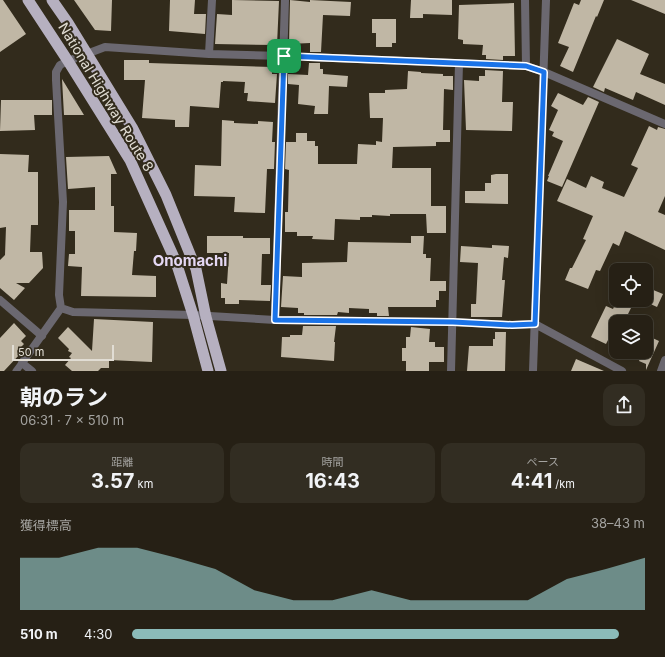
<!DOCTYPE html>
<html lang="ja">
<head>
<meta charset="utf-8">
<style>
	body { margin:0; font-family:Inter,"Noto Sans JP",sans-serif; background:#322d22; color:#f1f3f6; height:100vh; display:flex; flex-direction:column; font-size:15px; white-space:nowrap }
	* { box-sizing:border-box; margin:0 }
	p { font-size:13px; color:#a4a3a0 }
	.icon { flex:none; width:22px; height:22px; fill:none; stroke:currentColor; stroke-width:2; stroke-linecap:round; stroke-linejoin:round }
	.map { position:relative; height:371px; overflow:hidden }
	.details { display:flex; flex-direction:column; background:#262015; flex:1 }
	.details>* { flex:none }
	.buttons { position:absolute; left:609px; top:263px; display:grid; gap:8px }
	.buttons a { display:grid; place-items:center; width:44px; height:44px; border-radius:8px; background:#262015; box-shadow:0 4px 16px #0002,0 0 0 1px #423e34; font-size:20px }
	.scale { position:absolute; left:12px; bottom:10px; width:102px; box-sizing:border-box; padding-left:4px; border:2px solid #e1ddd4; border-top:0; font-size:11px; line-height:14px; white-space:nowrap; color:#e1ddd4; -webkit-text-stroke:3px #322b1c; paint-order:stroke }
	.pin { position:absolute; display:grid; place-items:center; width:34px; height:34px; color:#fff; margin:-17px; border-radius:8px; box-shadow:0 2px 6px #0006 }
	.round { display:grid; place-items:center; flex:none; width:42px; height:42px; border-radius:12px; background:#322d22 }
	.headline { display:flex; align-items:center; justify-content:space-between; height:68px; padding:0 20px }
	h1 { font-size:22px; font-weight:700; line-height:30px }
	.stats { display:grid; grid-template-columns:repeat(3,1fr); gap:6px; height:68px; padding:4px 20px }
	.stats div { display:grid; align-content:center; border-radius:10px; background:#322d22; text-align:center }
	.stats b { font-size:20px; font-weight:700 }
	.stats small { font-size:11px; font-weight:400 }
	.stats p { font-size:11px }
	.chart { height:112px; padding:8px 20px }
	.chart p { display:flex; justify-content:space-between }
	.chart svg { width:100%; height:72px; margin-top:4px; fill:#8bbbb9; opacity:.7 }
	ul { padding:0 20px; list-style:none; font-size:13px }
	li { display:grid; grid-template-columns:64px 48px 1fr; align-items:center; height:30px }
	li i { height:10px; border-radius:5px; background:#8bbbb9 }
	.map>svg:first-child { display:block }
	.building { fill:#c0b7a5 }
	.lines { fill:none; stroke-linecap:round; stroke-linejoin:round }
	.service { stroke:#6b6870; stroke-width:7 }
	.minor { stroke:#6b6870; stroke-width:8 }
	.trunk { stroke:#b6b0c0; stroke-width:11 }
	.route-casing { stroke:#fff; stroke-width:8 }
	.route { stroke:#1a73e8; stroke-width:5 }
	.labels { text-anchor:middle; stroke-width:4; stroke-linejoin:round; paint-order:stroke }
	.street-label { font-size:14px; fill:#e1ddd4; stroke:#322b1c }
	.neighbourhood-label { font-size:15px; font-weight:bold; fill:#e5d8f4; stroke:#322b1c }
</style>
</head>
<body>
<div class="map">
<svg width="665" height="371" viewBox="0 0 665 371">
	<rect width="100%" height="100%" fill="#322b1c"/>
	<!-- building -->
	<path class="building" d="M0,0H3L26,34L0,52Z
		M74,0H112L111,31L95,30Z
		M170,0H195L194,14H206L205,34L169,31Z
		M232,0L279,1L277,45L215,44L217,14L232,15Z
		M290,0L310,2V0L351,2L350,16L323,15L321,52H310V43L289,44Z
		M411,0H452V15L423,14V18H410Z
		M581,0H604L597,17L596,16L573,72L560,66L569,47L558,43L574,3L579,5Z
		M631,0H665V14Z
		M514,3L515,56H503V60L486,59V55H482L483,45L463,44V40L458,39L459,5Z
		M372,19H396V43H392V47H376V33H372Z
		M617,39L649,54L640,74L665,84V105L636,92L633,100L605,88L604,92L593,87Z
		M124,60H149V63L272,67V74H277L275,103L247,101L248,93H244L245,82L223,81V82H221L219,108L190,106L189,127H175V120L142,118L145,80H124Z
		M309,63H320V69H323V74L348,76L347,87L329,86L328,114H314L315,106L298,104L299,85L288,84V74L308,75Z
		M485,70L503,71L502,102H513L512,131L466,130L464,80L479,81V76H485Z
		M408,71L421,72V73L443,74V76H453V90L444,89L443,130H450V142H436V146L393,147L392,168H431V206H446V233H427L426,214H390V216L372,215V217H360V220L335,219L334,240L312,239L313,236H297V232H285V212H288L289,170L285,169L286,142H296V133H307V141H315V146H318V164H357L358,144L376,145V141L382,142L383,118H370L369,93H385V90L407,89Z
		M62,79L84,115H64Z
		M558,93L583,105L588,97L599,102L562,187L547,181L549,176H548L563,141L552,136L554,132L549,130L558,110L551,106Z
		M1,100H52V115H34L35,130L0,131Z
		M222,120L234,121V123L258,124V121L273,122L272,142H275L274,169H267L265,213L234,212L235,197L194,196L195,165L221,166Z
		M649,126L657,130L658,127L665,129V196L658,212L665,215V250L625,231L619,246L613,243L600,271L596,270L588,289L565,280L570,268H572L586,240L583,239L593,216L557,201L567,179L586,188L591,176L604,182L602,188L624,197L638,168L631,165Z
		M0,154L29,155L28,172H38V225H31L30,252H42L43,268L29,283H16L25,288L14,300L0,288V260L5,255L6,227L0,228Z
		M109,156L117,174H111V206H114V232L137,233L136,251H134L132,275L156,276V297L81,296L82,267L68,266L69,254H75V231H69V210H95V187L68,189L66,157Z
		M496,174H508V204L465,203V191H485V183H491V175Z
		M207,236H243V238H270V254H262L261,285H271L270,301L239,300V304H225V298H221V283L227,284L229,253H207Z
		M411,236H424L423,254H426V258H431L430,281H446V291H439V300H436V307H388L389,316H377V313H369V309L349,308V313L338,312L337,315H304V313H298V308L281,307L283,276L302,277V263L347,262L348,242L411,243Z
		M492,245L509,246L508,258L504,257L502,280H505L502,317H471V304H476L478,263L460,262L461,246L492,248Z
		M646,287L663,294L657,307L646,302Z
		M617,300H635L624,322H616V339L610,336L606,344L591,337L606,306L613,309Z
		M94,319L153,322L152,362L109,360V368H101L98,371H72L65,365L71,358L69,357L72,353L68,351L69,349L58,338L68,327L92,351Z
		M14,323L26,336L21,341L24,344L17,351L20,354L4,371H0V338Z
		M303,326H336L334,342H335L334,361L281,357L282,337H290V335H302Z
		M411,327L430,329L429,342H435V347H444V362H429V371H406V361H402V348H406V337H410Z
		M495,332H506L505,371H467L469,346H493V339H495Z
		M646,335L659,341L646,370V364L639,361L643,352H646Z
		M576,359L604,371H571Z"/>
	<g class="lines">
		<!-- service -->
		<path class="service" d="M16,371L22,363"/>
		<!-- minor -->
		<path class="minor" d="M525,0L526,66
			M209,54L212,0
			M0,300L42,336
			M61,308L73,312L193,315L275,320L453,322L512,325L535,324L622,371
			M275,320L285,0
			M32,371L22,363L61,308L59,295L63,202L56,80V72L60,65L68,61L105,47L209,54L284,56L526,66L544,72L665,124
			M451,371L459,63
			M533,371L546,0
			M661,371L665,360"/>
		<!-- trunk -->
		<path class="trunk" d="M28,0L68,61L130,160L176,262L193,315L208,371
			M52,0L68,23L133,129L166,195L196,269L206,317L221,371"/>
	</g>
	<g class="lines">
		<defs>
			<path id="route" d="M284,56L526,66L544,72L535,324L512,325L453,322L275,320Z"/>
		</defs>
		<!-- route casing -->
		<use href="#route" class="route-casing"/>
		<!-- route -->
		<use href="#route" class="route"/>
	</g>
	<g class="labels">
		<!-- street labels -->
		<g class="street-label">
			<text transform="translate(106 97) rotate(59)" y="5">National Highway Route 8</text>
		</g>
		<!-- neighbourhood labels -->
		<g class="neighbourhood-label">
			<text x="190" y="266">Onomachi</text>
		</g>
	</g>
</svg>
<div class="buttons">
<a><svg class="icon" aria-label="locate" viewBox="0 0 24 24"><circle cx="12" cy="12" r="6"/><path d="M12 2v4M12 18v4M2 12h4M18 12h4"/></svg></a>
<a><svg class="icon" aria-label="layers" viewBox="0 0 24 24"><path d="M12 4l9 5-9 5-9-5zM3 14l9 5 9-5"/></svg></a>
</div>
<div class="scale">50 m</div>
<div class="pin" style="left:284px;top:56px;background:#1e9e55"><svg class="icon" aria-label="arrive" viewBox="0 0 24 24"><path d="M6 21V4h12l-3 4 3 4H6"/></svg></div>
</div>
<section class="details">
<div class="headline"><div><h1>朝のラン</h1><p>06:31 · 7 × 510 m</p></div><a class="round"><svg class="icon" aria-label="share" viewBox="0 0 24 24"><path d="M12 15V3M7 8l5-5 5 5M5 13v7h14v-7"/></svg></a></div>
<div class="stats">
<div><p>距離</p><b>3.57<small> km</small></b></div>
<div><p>時間</p><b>16:43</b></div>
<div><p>ペース</p><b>4:41<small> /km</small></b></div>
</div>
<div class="chart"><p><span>獲得標高</span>38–43 m</p>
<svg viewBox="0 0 160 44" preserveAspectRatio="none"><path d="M0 44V12L10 12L20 6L30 6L40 12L50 19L60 32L70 38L80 38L90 32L100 38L110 38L120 38L130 38L140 25L150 19L160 12V44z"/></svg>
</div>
<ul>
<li><b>510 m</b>4:30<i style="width:95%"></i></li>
</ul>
</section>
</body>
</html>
